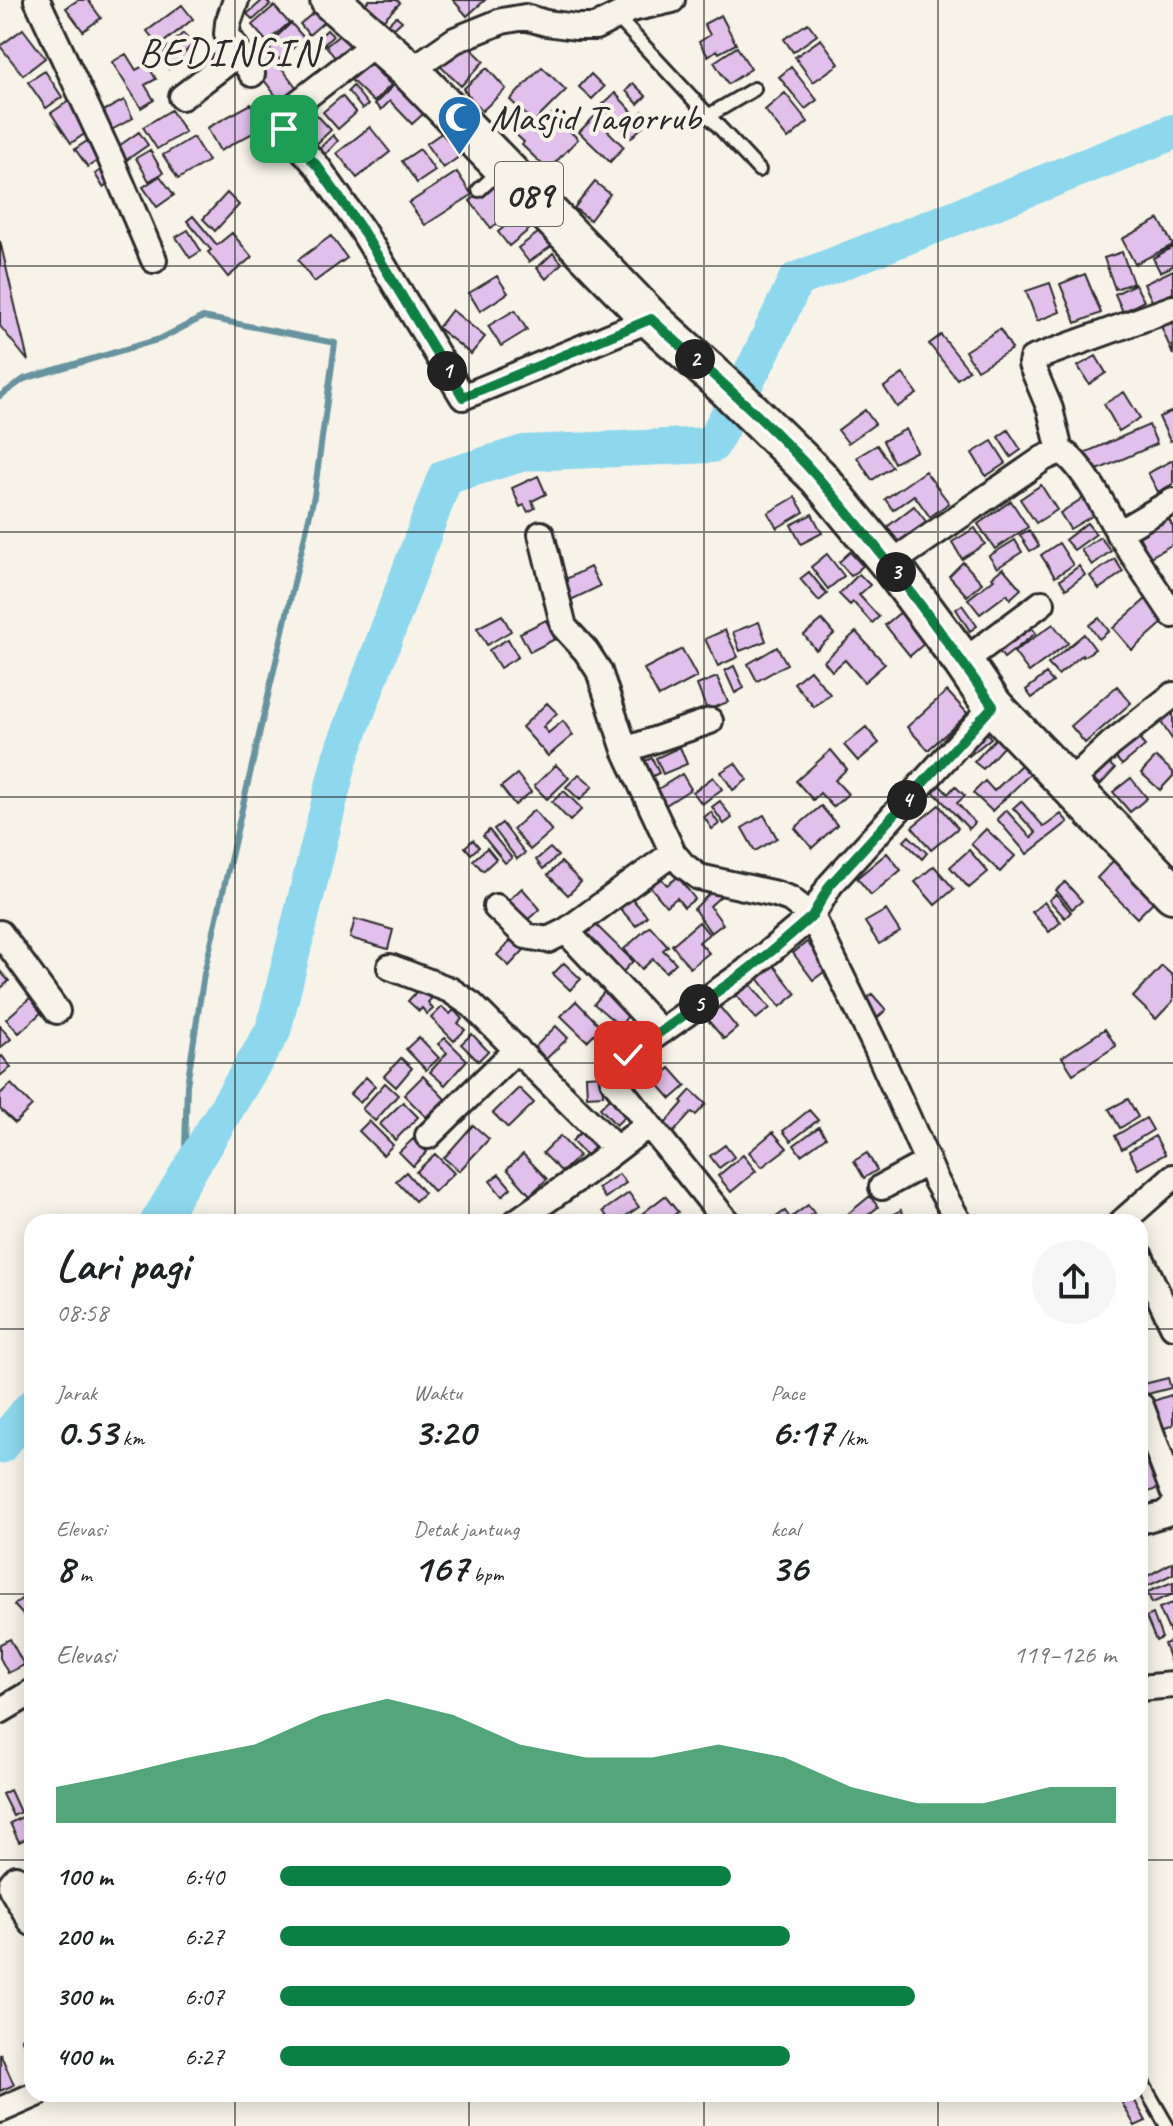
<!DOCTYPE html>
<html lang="id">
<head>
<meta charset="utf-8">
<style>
	body { margin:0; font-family:Caveat,sans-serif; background:#f6f6f6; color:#202124; height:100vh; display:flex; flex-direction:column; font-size:30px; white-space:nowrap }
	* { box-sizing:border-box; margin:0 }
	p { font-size:26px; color:#757577 }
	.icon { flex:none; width:44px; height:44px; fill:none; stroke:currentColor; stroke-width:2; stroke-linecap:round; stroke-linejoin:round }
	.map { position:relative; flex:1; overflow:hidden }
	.details { position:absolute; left:24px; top:1214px; width:1124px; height:888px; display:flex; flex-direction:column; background:#fff; border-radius:24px; box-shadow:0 4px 20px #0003 }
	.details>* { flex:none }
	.pin { position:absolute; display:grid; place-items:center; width:68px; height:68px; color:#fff; margin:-34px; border-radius:16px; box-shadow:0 4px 12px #0006 }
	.km { position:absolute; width:40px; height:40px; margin:-20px; border-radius:50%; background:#222; color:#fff; font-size:22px; line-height:40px; text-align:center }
	.round { display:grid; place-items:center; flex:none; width:84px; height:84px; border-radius:42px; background:#f6f6f6 }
	.summary { display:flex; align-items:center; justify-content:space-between; height:136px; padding:0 32px }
	h1 { font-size:44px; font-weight:800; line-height:60px }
	.metrics { display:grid; grid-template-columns:repeat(3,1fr); gap:12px; height:136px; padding:8px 32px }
	.metrics div { display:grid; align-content:center }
	.metrics b { font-size:40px; font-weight:800 }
	.metrics small { font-size:22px; font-weight:400 }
	.metrics p { font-size:22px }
	.chart { height:224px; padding:16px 32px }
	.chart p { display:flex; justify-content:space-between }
	.chart svg { width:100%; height:144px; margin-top:8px; fill:#0b8043; opacity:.7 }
	ul { padding:0 32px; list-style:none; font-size:26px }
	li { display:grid; grid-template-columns:128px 96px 1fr; align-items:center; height:60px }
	li i { height:20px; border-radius:10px; background:#0b8043 }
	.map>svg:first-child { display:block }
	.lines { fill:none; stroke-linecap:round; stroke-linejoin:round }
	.stream { stroke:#66939f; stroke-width:6 }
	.river { stroke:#8dd8ed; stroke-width:36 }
	.building { fill:#e2c0ec; stroke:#2b2b2b; stroke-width:2 }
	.lane-casing { stroke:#2b2b2b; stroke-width:18 }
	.street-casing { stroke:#2b2b2b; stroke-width:30 }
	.primary-casing { stroke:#2b2b2b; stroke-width:44 }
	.lane { stroke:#f7f3e8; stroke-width:12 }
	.street { stroke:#f7f3e8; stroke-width:24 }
	.primary { stroke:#f7f3e8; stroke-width:38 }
	.route-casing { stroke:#fff; stroke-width:16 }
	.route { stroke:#0b8043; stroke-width:10 }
	.grid { fill:none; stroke:#2b2b2b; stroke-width:2; stroke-opacity:0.55 }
	.labels { text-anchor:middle; stroke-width:8; stroke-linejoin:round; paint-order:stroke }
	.shield { fill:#f7f3e8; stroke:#686764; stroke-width:2 }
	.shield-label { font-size:36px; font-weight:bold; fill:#2b2b2b }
	.poi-label { font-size:38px; fill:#2b2b2b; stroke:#f7f3e8; text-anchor:start }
	.neighbourhood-label { font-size:40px; letter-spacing:2px; fill:#2b2b2b; stroke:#f7f3e8 }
</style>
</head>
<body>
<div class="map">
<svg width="1173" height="2126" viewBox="0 0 1173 2126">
	<rect width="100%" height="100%" fill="#f7f3e8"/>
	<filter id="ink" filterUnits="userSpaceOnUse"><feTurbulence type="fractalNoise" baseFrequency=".0125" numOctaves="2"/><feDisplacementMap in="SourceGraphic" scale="16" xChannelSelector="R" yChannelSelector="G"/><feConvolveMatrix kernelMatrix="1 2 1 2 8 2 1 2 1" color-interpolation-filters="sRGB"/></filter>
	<g filter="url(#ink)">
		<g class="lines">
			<!-- stream -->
			<path class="stream" d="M0,396L24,379L160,339L203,317L335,343L314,496L204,974L187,1085L184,1178"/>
			<!-- river -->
			<path class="river" d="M158,1222L273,1031L340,758L445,477L524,453L712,445L758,360L796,280L1173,132
				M0,1446L32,1407"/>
		</g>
		<!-- building -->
		<path class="building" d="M78,0H88L101,18L83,31L66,8Z
			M263,0H266L270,5L253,20L247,14Z
			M369,0H397L400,3L380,23L363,6Z
			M453,0H485L467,16Z
			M182,5L193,19L159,46L147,31Z
			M274,6L289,23L267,42L252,25Z
			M317,10L326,20L309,35L300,24Z
			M721,15L736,44L719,53L717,50L708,56L699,42L710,35L704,24Z
			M396,16L402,21L390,32L385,27Z
			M291,23L304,38L280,60L267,46Z
			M808,23L817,35L793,52L784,39Z
			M23,29L45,58L23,75L0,46Z
			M327,30L333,36L317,51L311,45Z
			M183,33L194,43L169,69L157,58Z
			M341,34L354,50L339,63L326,46Z
			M821,39L839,64L813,82L795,57Z
			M462,40L484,61L461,86L439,65Z
			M737,47L751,69L728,84L714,62Z
			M268,50L303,96L286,109L251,63Z
			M126,54L136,70L147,64L156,79L145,85L154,100L141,108L112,62Z
			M369,63L391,85L374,102L351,80Z
			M542,67L566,90L534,122L510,100Z
			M791,67L817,100L805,109L779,77Z
			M487,68L506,89L482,111L463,89Z
			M45,71L62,97L46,108L28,82Z
			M591,74L604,87L592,99L579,87Z
			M633,83L646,96L638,104L626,91Z
			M394,85L416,105L423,98L431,107L412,124L390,101L381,110L375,104Z
			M353,86L368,105L362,109L348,91Z
			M615,93L637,117L643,111L651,118L631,138L601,106Z
			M785,93L808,122L788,139L765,110Z
			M342,96L356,113L338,129L323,112Z
			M72,99L92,129L71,143L51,113Z
			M124,100L133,118L106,133L96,115Z
			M251,104L264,127L220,151L207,128Z
			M171,110L185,132L157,149L143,127Z
			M315,113L331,130L310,150L294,133Z
			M552,114L578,139L548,170L522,145L524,142L510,129L520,120L533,133Z
			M594,117L624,147L610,162L579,132Z
			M370,127L390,152L357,178L337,153Z
			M446,130L463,154L443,168L426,144Z
			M139,132L148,145L125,161L116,148Z
			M333,135L338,141L319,161L313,155Z
			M95,136L107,154L88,167L75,149Z
			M193,137L208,161L178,179L163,155Z
			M420,149L435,171L417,183L402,161Z
			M150,150L163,173L149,181L136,158Z
			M109,164L118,177L103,187L95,174Z
			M457,172L472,195L425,225L409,203Z
			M160,176L174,195L157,207L143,187Z
			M595,182L610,194L590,220L574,208Z
			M493,183L514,211L491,228L470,201Z
			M227,193L239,205L215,231L203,219Z
			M526,209L537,223L509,246L498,232Z
			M193,216L217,245L232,233L252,257L228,277L208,252L211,250L187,221Z
			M1159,219L1173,245L1135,264L1122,239Z
			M188,230L201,251L190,258L176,237Z
			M542,230L553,245L529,262L518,248Z
			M331,236L347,258L314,282L298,260Z
			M0,241L28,361L0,326Z
			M1173,247V266L1160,272L1153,258Z
			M1122,252L1133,283L1115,289L1104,258Z
			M553,253L562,263L546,279L537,268Z
			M1173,270V293L1153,303L1144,284Z
			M1085,274L1101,313L1076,323L1060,284Z
			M497,276L508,293L480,311L469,293Z
			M1050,283L1060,312L1037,321L1026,291Z
			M1135,284L1144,301L1123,312L1115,294Z
			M452,310L485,337L471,354L438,328Z
			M515,310L527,330L501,346L488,326Z
			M1173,315V355L1159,321Z
			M1000,329L1012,349L977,370L965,351Z
			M941,335L969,370L957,379L929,344Z
			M1096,356L1106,373L1089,384L1078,366Z
			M903,374L917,394L897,407L884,387Z
			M1124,392L1140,418L1119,431L1104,404Z
			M865,410L875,424L848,443L838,430Z
			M1173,411V440L1170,441L1159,417Z
			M1149,425L1157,444L1093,472L1084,453Z
			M906,429L917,451L894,463L883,441Z
			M1008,430L1021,450L1011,457L998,437Z
			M992,441L1006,463L986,476L972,453Z
			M877,445L892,467L872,480L857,457Z
			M1173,460V484L1158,492L1148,473Z
			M925,471L949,503L930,517L914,495L893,510L885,499Z
			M538,476L546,494L532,501L535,508L528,512L524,505L520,507L512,488Z
			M1041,485L1057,510L1036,523L1020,499Z
			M1086,496L1097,513L1070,529L1060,513Z
			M795,497L804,512L777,528L768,513Z
			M1011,501L1028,527L995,549L978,524Z
			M914,506L928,524L901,545L887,527Z
			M1164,510L1173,527V544L1150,557L1133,525Z
			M812,514L822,533L801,544L791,525Z
			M1087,523L1096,534L1074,550L1065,540Z
			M975,528L985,544L962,559L952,542Z
			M1029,530L1039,546L1030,551L1020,535Z
			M1100,537L1111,551L1092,565L1081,550Z
			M1015,540L1022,552L997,568L989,556Z
			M1059,543L1073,565L1055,577L1041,555Z
			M850,552L863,566L851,576L839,562Z
			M827,554L844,576L828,589L811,567Z
			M1115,559L1123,572L1099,589L1090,576Z
			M963,562L982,583L967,596L949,576Z
			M1079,566L1085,575L1066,589L1060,580Z
			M590,567L600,586L571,600L562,581Z
			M1003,568L1021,589L1010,599L1007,594L980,614L968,599L994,579L992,577Z
			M809,572L827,594L819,601L800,579Z
			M859,574L870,585L859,595L879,617L872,623L853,602L850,605L839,594Z
			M1146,599L1165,621L1132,650L1113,628Z
			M962,605L977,626L970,631L956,609Z
			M901,612L926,642L910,656L885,625Z
			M502,615L511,631L487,645L477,628Z
			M1099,618L1109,631L1099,639L1089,625Z
			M546,620L555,639L530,652L520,633Z
			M822,620L834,634L816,650L804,635Z
			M1026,621L1036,633L1004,658L995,646Z
			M759,622L766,641L740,651L733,632Z
			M1053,624L1068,643L1029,672L1014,652Z
			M725,630L738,657L718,666L705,639Z
			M856,632L885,664L864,682L845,660L832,671L824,661Z
			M1084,634L1095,649L1083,657L1082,655L1058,675L1048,664Z
			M508,639L518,657L500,668L489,650Z
			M777,647L787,664L757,681L748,664Z
			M682,649L697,677L659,697L644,669Z
			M734,666L744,688L735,693L725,671Z
			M810,670L830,694L814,707L794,683Z
			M1046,674L1053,682L1032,698L1026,690Z
			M717,677L728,702L707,710L697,685Z
			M1117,686L1131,703L1085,743L1071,726Z
			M947,691L968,714L928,750L907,727Z
			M1173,702V738L1172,739L1155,713Z
			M547,703L557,713L543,727L548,733L563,721L573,735L548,756L522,727Z
			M866,727L879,743L858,761L844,745Z
			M982,727L991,738L969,756L960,744Z
			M1131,730L1145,746L1122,765L1109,750Z
			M996,738L1004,746L983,769L974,762Z
			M680,747L687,764L663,774L656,758Z
			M831,750L847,769L835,780L848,794L833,807L820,793L813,800L796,781Z
			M1102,757L1115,769L1100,785L1087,773Z
			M1156,757L1173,772V776L1160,790L1141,773Z
			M652,758L659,773L651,777L643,762Z
			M735,763L747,780L733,790L721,772Z
			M556,765L569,778L547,799L534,786Z
			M1021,765L1030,774L992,811L973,793L985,781L994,791Z
			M517,774L531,792L515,805L501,787Z
			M579,774L593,786L580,800L566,787Z
			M682,774L691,789L661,808L652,793Z
			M713,777L722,789L702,804L693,792Z
			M932,777L948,794L955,786L965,796L957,803L975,823L969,829L925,783Z
			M1131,778L1147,798L1130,812L1113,792Z
			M564,791L582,809L570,821L552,802Z
			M720,801L732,818L724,824L712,807Z
			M1021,801L1044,827L1061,814L1068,822L1027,854L997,819L1006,810L1031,838L1036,833L1013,808Z
			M939,805L958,828L931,850L912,827Z
			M821,806L837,825L812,848L795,828Z
			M534,810L552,831L530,850L513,829Z
			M711,812L719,824L712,829L704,817Z
			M764,815L777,838L755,851L742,828Z
			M502,823L525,853L517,859L494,829Z
			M986,829L1015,856L1000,872L971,844Z
			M489,830L512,858L505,863L483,836Z
			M909,836L927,853L922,859L904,841Z
			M473,840L479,847L471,854L465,847Z
			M487,848L496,859L483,871L473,860Z
			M550,848L558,856L543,869L536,860Z
			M969,850L988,872L969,888L950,867Z
			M887,853L901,870L871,895L857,878Z
			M1115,859L1156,899L1137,918L1097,878Z
			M561,862L581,882L568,895L548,875Z
			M934,866L954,889L935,905L915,882Z
			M658,875L667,885L678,877L695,899L684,907L677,898L666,906L648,884Z
			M1065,882L1082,901L1072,909L1056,890Z
			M522,888L540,909L526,921L509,900Z
			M714,889L721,896L710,906L723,924L711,933L694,909Z
			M627,893L647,916L636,926L615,903Z
			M1056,894L1071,912L1065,918L1049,900Z
			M1044,902L1061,922L1049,932L1032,912Z
			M886,910L900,932L879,944L865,922Z
			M355,919L393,930L388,949L350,938Z
			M699,922L709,934L699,942L709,953L690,968L672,945Z
			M596,925L633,961L621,974L584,937Z
			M650,926L668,946L663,950L676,963L666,972L653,959L642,969L624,949Z
			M514,937L525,949L509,966L497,955Z
			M807,942L828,969L813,980L793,953Z
			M771,962L796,994L780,1007L755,974Z
			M564,963L581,979L570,990L553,974Z
			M1162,966L1173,976V1001L1156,1019L1133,997Z
			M0,971L9,981L0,989Z
			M746,979L770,1008L756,1019L733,991Z
			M422,986L433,997L428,1002L433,1009L427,1014L422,1008L419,1011L408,1001Z
			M604,992L630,1013L620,1026L594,1004Z
			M872,994L886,1010L877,1018L863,1002Z
			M31,997L44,1010L19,1033L6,1019Z
			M576,1001L601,1027L587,1041L561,1016Z
			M719,1006L737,1028L724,1039L706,1018Z
			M442,1007L450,1014L454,1010L462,1019L458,1023L465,1030L454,1041L431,1018Z
			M0,1026L11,1039L0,1048Z
			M556,1026L568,1038L546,1059L535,1047Z
			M1105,1029L1116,1046L1073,1074L1062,1057Z
			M472,1034L488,1051L478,1061L461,1044Z
			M419,1037L439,1058L426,1070L406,1049Z
			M445,1038L467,1060L445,1085L430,1072L447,1053L438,1044Z
			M2,1056L11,1067L0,1076V1058Z
			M401,1058L412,1068L396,1087L384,1076Z
			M670,1068L686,1086L671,1099L655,1081Z
			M602,1075L603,1095L587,1096L586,1076Z
			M423,1076L445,1099L426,1117L404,1095Z
			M366,1077L375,1086L360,1103L350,1094Z
			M385,1083L398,1095L375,1121L362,1109Z
			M11,1084L32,1106L15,1123L0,1109V1094Z
			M519,1088L534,1103L508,1128L493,1113Z
			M691,1090L706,1104L696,1115L692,1112L672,1134L663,1126L683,1103L681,1101Z
			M616,1092L632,1110L616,1125L600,1108Z
			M1128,1099L1138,1117L1120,1128L1109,1109Z
			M403,1102L418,1117L395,1140L380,1124Z
			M809,1110L818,1120L791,1141L783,1131Z
			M1146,1118L1153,1130L1122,1149L1115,1136Z
			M369,1121L393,1145L383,1155L359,1131Z
			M589,1124L604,1139L586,1156L572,1141Z
			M473,1125L489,1139L459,1171L444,1158Z
			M819,1127L826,1137L801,1155L794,1145Z
			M773,1132L787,1148L762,1167L749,1152Z
			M560,1136L579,1156L562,1172L543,1153Z
			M1155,1136L1165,1154L1138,1169L1129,1151Z
			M413,1139L427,1152L413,1166L399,1152Z
			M725,1145L734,1157L719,1168L710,1156Z
			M867,1153L877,1170L864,1178L854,1161Z
			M435,1154L454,1173L434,1192L416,1172Z
			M523,1154L547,1179L530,1195L507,1169Z
			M743,1155L756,1171L731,1192L718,1176Z
			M406,1172L424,1193L415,1201L396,1181Z
			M499,1174L511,1188L502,1196L490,1181Z
			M619,1174L626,1183L605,1198L598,1188Z
			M629,1193L639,1207L617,1222H611L603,1211Z
			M665,1196L678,1212L665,1222H638L635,1219Z
			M870,1196L878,1207L859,1222H854L848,1214Z
			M808,1205L814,1213L798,1222L793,1216Z
			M901,1210L909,1222H884V1221Z
			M785,1211L793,1222H769Z
			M1168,1378L1171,1388L1140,1396V1385Z
			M1171,1395L1173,1401V1425L1155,1432L1144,1404Z
			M1150,1455L1159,1488L1143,1494L1140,1484V1458Z
			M1173,1562V1574L1148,1586L1144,1578Z
			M1173,1582V1594L1152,1603L1147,1592Z
			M32,1590V1609L24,1616L14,1605Z
			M1173,1603V1632L1170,1633L1159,1608Z
			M1153,1614L1162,1638L1156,1641L1146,1617Z
			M10,1639L24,1665L8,1673L0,1658V1644Z
			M1173,1641V1666H1172L1164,1644Z
			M10,1790L20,1812L13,1816L2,1794Z
			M32,1812V1836L19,1842L10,1823Z
			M32,2032V2057L21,2038Z
			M0,2053L14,2085L0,2091Z
			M1117,2094H1131L1146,2121L1135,2126Z"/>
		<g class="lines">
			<defs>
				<path id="lane" d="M617,17L759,170
					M708,116L754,89
					M479,190L501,170
					M1140,2079L1167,2126"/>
				<path id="street" d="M37,0L110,157L154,260
					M236,0L228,23L227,34L252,74
					M378,41L281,116L280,122L284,129L318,167L362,230L463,397L651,319
					M410,71L455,40L502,21L525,17L546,23L576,27H595L631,9L672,0
					M182,97L238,54
					M1060,451L1050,409L1031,364L1032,359L1173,308
					M1118,533L1173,501
					M541,534L564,627L586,651L599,671L625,750L673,853L683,865L699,877L776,894L790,899L812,916L877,1049L936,1181L959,1222
					M890,564L1044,458L1060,451C1082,460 1107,515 1121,536C1138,563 1156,589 1173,615
					M963,662L1042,603
					M625,750L710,721
					M1068,784L1111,744L1173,695
					M496,907L526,936L548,940L566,931L673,853
					M566,931L660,1031
					M0,933L57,1011
					M390,967L450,990L472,1005L616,1149
					M428,1136L517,1049
					M882,1187L928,1162
					M516,1222L588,1171L648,1125
					M727,1222L613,1080L612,1073L628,1055L745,972L812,916L830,885L993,706
					M1122,1222L1173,1177
					M1140,1256L1173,1326
					M1141,1406L1173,1491
					M1140,1521L1164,1514L1173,1507
					M1140,1688L1173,1685
					M0,1711L32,1692
					M16,1878L11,1884V1888L32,1923
					M0,2110L37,2094"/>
				<path id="primary" d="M330,0L410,71L651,319L727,388L818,477L890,564L963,662L993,706L1173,893"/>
			</defs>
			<!-- lane casing -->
			<use href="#lane" class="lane-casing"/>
			<!-- street casing -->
			<use href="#street" class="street-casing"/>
			<!-- primary casing -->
			<use href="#primary" class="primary-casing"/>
			<!-- lane -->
			<use href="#lane" class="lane"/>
			<!-- street -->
			<use href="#street" class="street"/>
			<!-- primary -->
			<use href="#primary" class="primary"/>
		</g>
	</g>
	<g class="lines" filter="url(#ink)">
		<defs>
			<path id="route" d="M284,129L318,167L362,230L463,397L651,319C708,371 768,421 819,479C882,550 938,628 993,706L830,885L812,916L774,949L745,972L628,1055"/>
		</defs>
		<!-- route casing -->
		<use href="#route" class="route-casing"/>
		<!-- route -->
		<use href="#route" class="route"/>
	</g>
	<!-- grid -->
	<path class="grid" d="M235,0V1222M469,0V1222M704,0V1222M938,0V1222M0,266H1173M0,532H1173M0,797H1173M0,1063H1173M0,1329H32M1140,1329H1173M0,1594H32M1140,1594H1173M0,1860H32M1140,1860H1173M235,2094V2126M469,2094V2126M704,2094V2126M938,2094V2126"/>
	<!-- icons -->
	<defs>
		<symbol id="mosque-pin" viewBox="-11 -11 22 30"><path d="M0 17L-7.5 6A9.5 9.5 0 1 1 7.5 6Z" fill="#1f6fb2" stroke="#f7f3e8"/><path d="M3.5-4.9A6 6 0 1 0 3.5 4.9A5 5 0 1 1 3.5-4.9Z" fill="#fff"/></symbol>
	</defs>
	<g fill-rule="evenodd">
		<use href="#mosque-pin" x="434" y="92" width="51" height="69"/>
	</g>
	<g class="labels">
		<!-- shield labels -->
		<rect class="shield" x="495" y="162" width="68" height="64" rx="6"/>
		<g class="shield-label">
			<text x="529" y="207">089</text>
		</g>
		<!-- poi labels -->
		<g class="poi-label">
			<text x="490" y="130">Masjid Taqorrub</text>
		</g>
		<!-- neighbourhood labels -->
		<g class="neighbourhood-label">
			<text x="229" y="65">BEDINGIN</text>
		</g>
	</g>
</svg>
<div class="pin" style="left:284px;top:129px;background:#1e9e55"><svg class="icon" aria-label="arrive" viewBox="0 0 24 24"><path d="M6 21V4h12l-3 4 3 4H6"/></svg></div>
<div class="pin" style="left:628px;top:1055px;background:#d93025"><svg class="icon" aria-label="check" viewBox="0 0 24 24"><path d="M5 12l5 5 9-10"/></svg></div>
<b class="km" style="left:447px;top:371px">1</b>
<b class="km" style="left:695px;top:359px">2</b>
<b class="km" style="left:896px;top:572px">3</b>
<b class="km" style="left:907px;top:800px">4</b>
<b class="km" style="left:699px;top:1004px">5</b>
<section class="details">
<div class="summary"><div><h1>Lari pagi</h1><p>08:58</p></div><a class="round"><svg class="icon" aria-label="share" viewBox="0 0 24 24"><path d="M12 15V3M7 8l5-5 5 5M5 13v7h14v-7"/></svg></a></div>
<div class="metrics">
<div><p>Jarak</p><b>0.53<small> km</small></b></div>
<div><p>Waktu</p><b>3:20</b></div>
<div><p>Pace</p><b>6:17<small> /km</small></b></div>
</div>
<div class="metrics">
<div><p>Elevasi</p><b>8<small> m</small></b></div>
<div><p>Detak jantung</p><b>167<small> bpm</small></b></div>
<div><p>kcal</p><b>36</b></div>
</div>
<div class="chart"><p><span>Elevasi</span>119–126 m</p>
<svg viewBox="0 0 160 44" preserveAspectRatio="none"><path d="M0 44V33L10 29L20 24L30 20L40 11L50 6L60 11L70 20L80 24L90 24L100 20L110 24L120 33L130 38L140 38L150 33L160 33V44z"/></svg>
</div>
<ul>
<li><b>100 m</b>6:40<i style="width:54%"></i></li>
<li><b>200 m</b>6:27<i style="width:61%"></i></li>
<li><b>300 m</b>6:07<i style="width:76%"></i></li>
<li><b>400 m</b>6:27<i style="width:61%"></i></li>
</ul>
</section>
</div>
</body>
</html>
